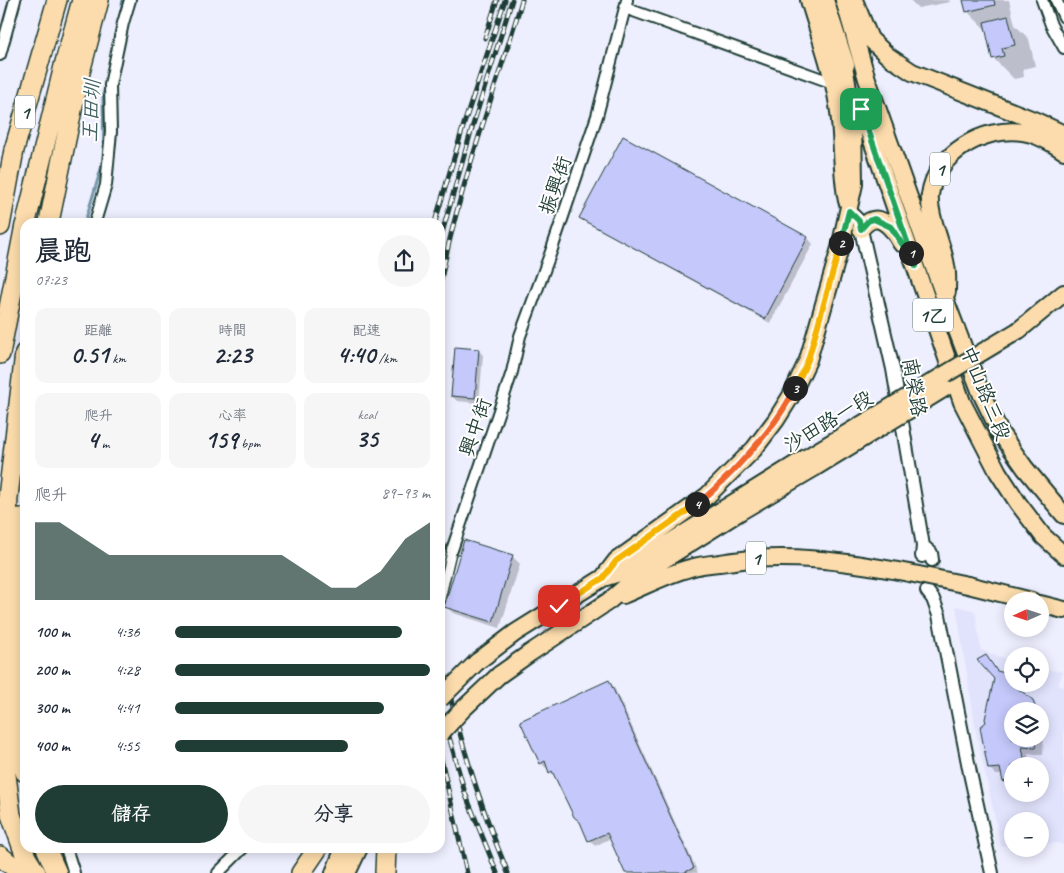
<!DOCTYPE html>
<html lang="zh-TW">
<head>
<meta charset="utf-8">
<style>
	body { margin:0; font-family:Caveat,"LXGW WenKai TC",sans-serif; background:#f6f6f7; color:#1f2937; height:100vh; display:flex; flex-direction:column; font-size:19px; white-space:nowrap }
	* { box-sizing:border-box; margin:0 }
	p { font-size:16px; color:#747a83 }
	.icon { flex:none; width:28px; height:28px; fill:none; stroke:currentColor; stroke-width:2; stroke-linecap:round; stroke-linejoin:round }
	.map { position:relative; flex:1; overflow:hidden }
	.details { position:absolute; left:20px; top:218px; width:425px; height:635px; display:flex; flex-direction:column; background:#fff; border-radius:15px; box-shadow:0 2px 12px #0003 }
	.details>* { flex:none }
	.needle { width:32px; rotate:267deg }
	.tools { position:absolute; left:1004px; top:592px; display:grid; gap:10px }
	.tools a { display:grid; place-items:center; width:45px; height:45px; border-radius:50%; background:#fff; box-shadow:0 2px 12px #0003; font-size:25px }
	.pin { position:absolute; display:grid; place-items:center; width:42px; height:42px; color:#fff; margin:-21px; border-radius:10px; box-shadow:0 2px 8px #0006 }
	.km { position:absolute; width:25px; height:25px; margin:-12px; border-radius:50%; background:#222; color:#fff; font-size:14px; line-height:25px; text-align:center }
	.round { display:grid; place-items:center; flex:none; width:52px; height:52px; border-radius:26px; background:#f6f6f7 }
	.head { display:flex; align-items:center; justify-content:space-between; height:85px; padding:0 15px }
	h1 { font-size:28px; font-weight:600; line-height:38px }
	.stats { display:grid; grid-template-columns:repeat(3,1fr); gap:8px; height:85px; padding:5px 15px }
	.stats div { display:grid; align-content:center; border-radius:12px; background:#f6f6f7; text-align:center }
	.stats b { font-size:25px; font-weight:600 }
	.stats small { font-size:14px; font-weight:400 }
	.stats p { font-size:14px }
	.chart { height:140px; padding:10px 15px }
	.chart p { display:flex; justify-content:space-between }
	.chart svg { width:100%; height:90px; margin-top:5px; fill:#1f3d34; opacity:.7 }
	.action { display:flex; gap:10px; margin-top:auto; padding:10px 15px }
	.action a { flex:1; height:58px; border-radius:30px; background:#1f3d34; color:#fff; font-size:20px; font-weight:600; line-height:58px; text-align:center }
	.action a+a { background:#f6f6f7; color:#1f2937 }
	ul { padding:0 15px; list-style:none; font-size:16px }
	li { display:grid; grid-template-columns:80px 60px 1fr; align-items:center; height:38px }
	li i { height:12px; border-radius:6px; background:#1f3d34 }
	.map>svg:first-child { display:block }
	.built { fill:#e1e3fd; fill-rule:evenodd }
	.shadow { fill:#0003; fill-rule:evenodd }
	.lines { fill:none; stroke-linecap:round; stroke-linejoin:round }
	.stream { stroke:#7498a9; stroke-width:3 }
	.building { fill:#c4c8fa; stroke:#1f3d34 }
	.tertiary-tunnel { stroke:#c4cbd6; stroke-width:12; stroke-dasharray:12 6; stroke-linecap:butt }
	.pedestrian-casing { stroke:#1f3d34; stroke-width:11 }
	.minor-casing { stroke:#1f3d34; stroke-width:14 }
	.tertiary-casing { stroke:#1f3d34; stroke-width:16 }
	.primary-casing { stroke:#1f3d34; stroke-width:20 }
	.motorway-casing { stroke:#1f3d34; stroke-width:22 }
	.pedestrian { stroke:#fff; stroke-width:8 }
	.minor { stroke:#fff; stroke-width:10 }
	.tertiary { stroke:#fff; stroke-width:12 }
	.primary { stroke:#fcdcac; stroke-width:16 }
	.motorway { stroke:#fcdcac; stroke-width:19 }
	.rail-casing { stroke:#1f3d34; stroke-width:5 }
	.rail { stroke:#fff; stroke-width:3; stroke-dasharray:9; stroke-linecap:butt }
	.primary-bridge-casing { stroke:#1f3d34; stroke-width:20; stroke-linecap:butt }
	.primary-bridge { stroke:#fcdcac; stroke-width:16 }
	.split-1-casing { stroke:#fff; stroke-width:10 }
	.split-2-casing { stroke:#fff; stroke-width:10 }
	.split-3-casing { stroke:#fff; stroke-width:10 }
	.split-4-casing { stroke:#fff; stroke-width:10 }
	.split-5-casing { stroke:#fff; stroke-width:10 }
	.split-1 { stroke:#22a559; stroke-width:6 }
	.split-2 { stroke:#22a559; stroke-width:6 }
	.split-3 { stroke:#f5b400; stroke-width:6 }
	.split-4 { stroke:#f0652b; stroke-width:6 }
	.split-5 { stroke:#f5b400; stroke-width:6 }
	.labels { text-anchor:middle; stroke-width:4; stroke-linejoin:round; paint-order:stroke }
	.shield { fill:#fff; stroke:#627771; stroke-width:1 }
	.shield-label { font-size:19px; font-weight:bold; fill:#1f3d34 }
	.street-label { font-size:20px; fill:#1f3d34; stroke:#fff }
	.water-label { font-size:21px; font-style:italic; fill:#426365; stroke:#fff }
</style>
</head>
<body>
<div class="map">
<svg width="1064" height="873" viewBox="0 0 1064 873">
	<rect width="100%" height="100%" fill="#edeefe"/>
	<filter id="ink" filterUnits="userSpaceOnUse"><feTurbulence type="fractalNoise" baseFrequency=".02" numOctaves="2"/><feDisplacementMap in="SourceGraphic" scale="10" xChannelSelector="R" yChannelSelector="G"/><feConvolveMatrix kernelMatrix="1 2 1 2 8 2 1 2 1" color-interpolation-filters="sRGB"/></filter>
	<g filter="url(#ink)">
		<!-- built -->
		<path class="built" d="M956,606L975,611L981,650L1012,661V684H1040V668L1063,672L1058,685L1064,687V845L1059,843L1040,844V821H1012V845L1001,846L976,731ZM1012,711H1040V739H1012ZM1012,766H1040V794H1012Z"/>
		<!-- shadow -->
		<path class="shadow" d="M910,0H949L950,2L918,8Z
			M965,0H1009L1015,25L1029,39L1035,66L1023,69L1024,77L1014,79L993,58L988,32L967,11Z
			M623,138L808,238L813,244L770,323L586,222L581,217Z
			M478,350L483,355L479,403L457,401L452,396Z
			M465,542L513,557L520,564L500,628L453,613L446,606Z
			M986,657L999,673L1005,674L1039,709L1042,715L1044,734L1043,755L1028,753L1030,766H1012V788H1011L1004,781L1002,775H996L989,768L988,723L995,678ZM1012,711H1040V739H1012Z
			M609,682L614,687L698,873H627L611,838L595,846L590,840L581,822L555,777L548,767L546,768L541,763L522,721Z"/>
		<g class="lines">
			<!-- stream -->
			<path class="stream" d="M119,19L123,0
				M85,222L104,159L103,95L106,84"/>
		</g>
		<!-- building -->
		<path class="building" d="M963,0H994L995,5L966,12Z
			M1008,16L1015,45L1002,48L1004,56L992,59L984,22Z
			M623,136L808,237L765,319L579,218Z
			M455,347L479,349L475,398L451,396Z
			M464,540L513,555L493,622L444,607Z
			M986,655L997,671L1005,673L1012,684L1033,700L1035,707L1036,711H1012V739H1037L1036,748L1022,747L1025,763L1021,764L1022,766H1012V779L1003,782L1000,768L988,769L980,727L986,722L985,719L994,679L977,660Z
			M609,680L694,868L683,873H625L607,833L588,841L580,822L574,817L552,771L549,773L545,761L540,764L520,721Z"/>
		<g class="lines">
			<!-- tertiary-tunnel -->
			<path class="tertiary-tunnel" d="M932,560L937,594"/>
			<defs>
				<path id="pedestrian" d="M440,601L452,550"/>
				<path id="minor" d="M1042,0L1051,25L1064,48
					M1056,0L1064,17
					M625,8L833,83
					M0,55L15,0
					M95,222L106,185L111,132L110,85L123,23L130,0
					M452,550L512,372L520,336L552,249L597,116L627,0
					M66,848L74,873
					M218,873L243,848"/>
				<path id="tertiary" d="M849,211L859,221L893,369L923,546L922,556
					M923,546L931,553L932,560
					M927,591L933,599L939,615L970,773L992,873"/>
				<path id="primary" d="M809,0C820,37 834,74 839,112C843,142 841,172 847,201
					M825,0L846,65
					M844,0L867,79L948,307L981,393L1001,434L1025,468L1064,515
					M854,0L870,39L888,56L912,72L1036,121L1064,134
					M857,97L962,402L998,472L1018,503L1043,536L1064,555
					M861,229C877,208 892,226 901,243
					M947,292C947,284 948,274 946,266C943,244 928,216 930,195C935,154 984,126 1023,132C1038,134 1051,142 1064,151
					M1019,330L1064,293
					M603,578L616,561L707,496L754,449L776,420L791,396L808,360L840,248L854,184L853,118L842,54
					M968,585L1032,601
					M623,595C645,586 667,574 690,568C699,565 710,564 720,563C784,552 845,561 909,573
					M1040,604L1064,610
					M477,662L515,633L603,578L622,572L804,459
					M499,675L530,653L609,601L638,576L741,511L814,468
					M334,873L344,848
					M347,873L359,848"/>
				<path id="motorway" d="M26,222L64,66L82,0
					M49,222L79,76L99,0
					M0,226L14,150L57,0
					M25,353L8,497L2,627L3,712L6,775L11,815L26,857L36,873
					M0,354L25,225
					M19,518C16,602 13,688 25,772
					M46,848L57,873
					M0,856L21,873
					M301,873L318,848
					M385,873L386,848"/>
			</defs>
			<!-- pedestrian casing -->
			<use href="#pedestrian" class="pedestrian-casing"/>
			<!-- minor casing -->
			<use href="#minor" class="minor-casing"/>
			<!-- tertiary casing -->
			<use href="#tertiary" class="tertiary-casing"/>
			<!-- primary casing -->
			<use href="#primary" class="primary-casing"/>
			<!-- motorway casing -->
			<use href="#motorway" class="motorway-casing"/>
			<!-- pedestrian -->
			<use href="#pedestrian" class="pedestrian"/>
			<!-- minor -->
			<use href="#minor" class="minor"/>
			<!-- tertiary -->
			<use href="#tertiary" class="tertiary"/>
			<!-- primary -->
			<use href="#primary" class="primary"/>
			<!-- motorway -->
			<use href="#motorway" class="motorway"/>
			<defs>
				<path id="rail" d="M485,38L497,0
					M435,222L464,124L505,0
					M440,240L472,128L512,0
					M440,285C458,188 494,95 522,0
					M440,653C457,731 477,799 508,873
					M440,705L465,793L497,873
					M440,754L467,873"/>
			</defs>
			<!-- rail casing -->
			<use href="#rail" class="rail-casing"/>
			<!-- rail -->
			<use href="#rail" class="rail"/>
			<defs>
				<path id="primary-bridge" d="M804,459L1019,330
					M814,468L945,388
					M909,573L968,585
					M440,699L477,662
					M440,734L462,710L499,675"/>
			</defs>
			<!-- primary-bridge casing -->
			<use href="#primary-bridge" class="primary-bridge-casing"/>
			<!-- primary-bridge -->
			<use href="#primary-bridge" class="primary-bridge"/>
		</g>
	</g>
	<g class="lines" filter="url(#ink)">
		<defs>
			<path id="split-1" d="M861,109L911,253"/>
			<path id="split-2" d="M841,243L849,211L859,221L861,229L868,221L874,219L891,227L916,266L911,253"/>
			<path id="split-3" d="M795,388L808,360L841,243"/>
			<path id="split-4" d="M697,504C710,494 721,483 732,472C756,446 780,420 795,388"/>
			<path id="split-5" d="M559,606L603,578L616,561L697,504"/>
		</defs>
		<!-- split-1 casing -->
		<use href="#split-1" class="split-1-casing"/>
		<!-- split-2 casing -->
		<use href="#split-2" class="split-2-casing"/>
		<!-- split-3 casing -->
		<use href="#split-3" class="split-3-casing"/>
		<!-- split-4 casing -->
		<use href="#split-4" class="split-4-casing"/>
		<!-- split-5 casing -->
		<use href="#split-5" class="split-5-casing"/>
		<!-- split-1 -->
		<use href="#split-1" class="split-1"/>
		<!-- split-2 -->
		<use href="#split-2" class="split-2"/>
		<!-- split-3 -->
		<use href="#split-3" class="split-3"/>
		<!-- split-4 -->
		<use href="#split-4" class="split-4"/>
		<!-- split-5 -->
		<use href="#split-5" class="split-5"/>
	</g>
	<g class="labels">
		<!-- shield labels -->
		<g class="shield">
			<rect x="15" y="95.5" width="20" height="33" rx="4"/>
			<rect x="930" y="152.5" width="20" height="33" rx="4"/>
			<rect x="913" y="298.5" width="40" height="33" rx="4"/>
			<rect x="746" y="541.5" width="20" height="33" rx="4"/>
		</g>
		<g class="shield-label">
			<text x="25" y="119">1</text>
			<text x="940" y="176">1</text>
			<text x="933" y="322">1乙</text>
			<text x="756" y="565">1</text>
		</g>
		<!-- street labels -->
		<g class="street-label">
			<text transform="translate(555 185) rotate(-71)" y="7">振興街</text>
			<text transform="translate(915 387) rotate(80)" y="7">南榮路</text>
			<text transform="translate(986 393) rotate(68)" y="7">中山路三段</text>
			<text transform="translate(828 421) rotate(-31)" y="7">沙田路一段</text>
			<text transform="translate(475 427) rotate(-71)" y="7">興中街</text>
		</g>
		<!-- water labels -->
		<g class="water-label">
			<text transform="translate(91 111) rotate(-87)" y="7">王田圳</text>
		</g>
	</g>
</svg>
<div class="tools">
<a><svg class="needle" viewBox="-14 -14 28 28"><path d="M0-13l5 13h-10z" fill="#e53935"/><path d="M0 13l5-13h-10z" fill="#747a83"/></svg></a>
<a><svg class="icon" aria-label="locate" viewBox="0 0 24 24"><circle cx="12" cy="12" r="6"/><path d="M12 2v4M12 18v4M2 12h4M18 12h4"/></svg></a>
<a><svg class="icon" aria-label="layers" viewBox="0 0 24 24"><path d="M12 4l9 5-9 5-9-5zM3 14l9 5 9-5"/></svg></a>
<a>+</a>
<a>−</a>
</div>
<div class="pin" style="left:861px;top:109px;background:#1e9e55"><svg class="icon" aria-label="arrive" viewBox="0 0 24 24"><path d="M6 21V4h12l-3 4 3 4H6"/></svg></div>
<div class="pin" style="left:559px;top:606px;background:#d93025"><svg class="icon" aria-label="check" viewBox="0 0 24 24"><path d="M5 12l5 5 9-10"/></svg></div>
<b class="km" style="left:911px;top:253px">1</b>
<b class="km" style="left:841px;top:243px">2</b>
<b class="km" style="left:795px;top:388px">3</b>
<b class="km" style="left:697px;top:504px">4</b>
<section class="details">
<div class="head"><div><h1>晨跑</h1><p>07:23</p></div><a class="round"><svg class="icon" aria-label="share" viewBox="0 0 24 24"><path d="M12 15V3M7 8l5-5 5 5M5 13v7h14v-7"/></svg></a></div>
<div class="stats">
<div><p>距離</p><b>0.51<small> km</small></b></div>
<div><p>時間</p><b>2:23</b></div>
<div><p>配速</p><b>4:40<small> /km</small></b></div>
</div>
<div class="stats">
<div><p>爬升</p><b>4<small> m</small></b></div>
<div><p>心率</p><b>159<small> bpm</small></b></div>
<div><p>kcal</p><b>35</b></div>
</div>
<div class="chart"><p><span>爬升</span>89–93 m</p>
<svg viewBox="0 0 160 44" preserveAspectRatio="none"><path d="M0 44V6L10 6L20 14L30 22L40 22L50 22L60 22L70 22L80 22L90 22L100 22L110 30L120 38L130 38L140 30L150 14L160 6V44z"/></svg>
</div>
<ul>
<li><b>100 m</b>4:36<i style="width:89%"></i></li>
<li><b>200 m</b>4:28<i style="width:100%"></i></li>
<li><b>300 m</b>4:41<i style="width:82%"></i></li>
<li><b>400 m</b>4:55<i style="width:68%"></i></li>
</ul>
<div class="action"><a>儲存</a><a>分享</a></div>
</section>
</div>
</body>
</html>
